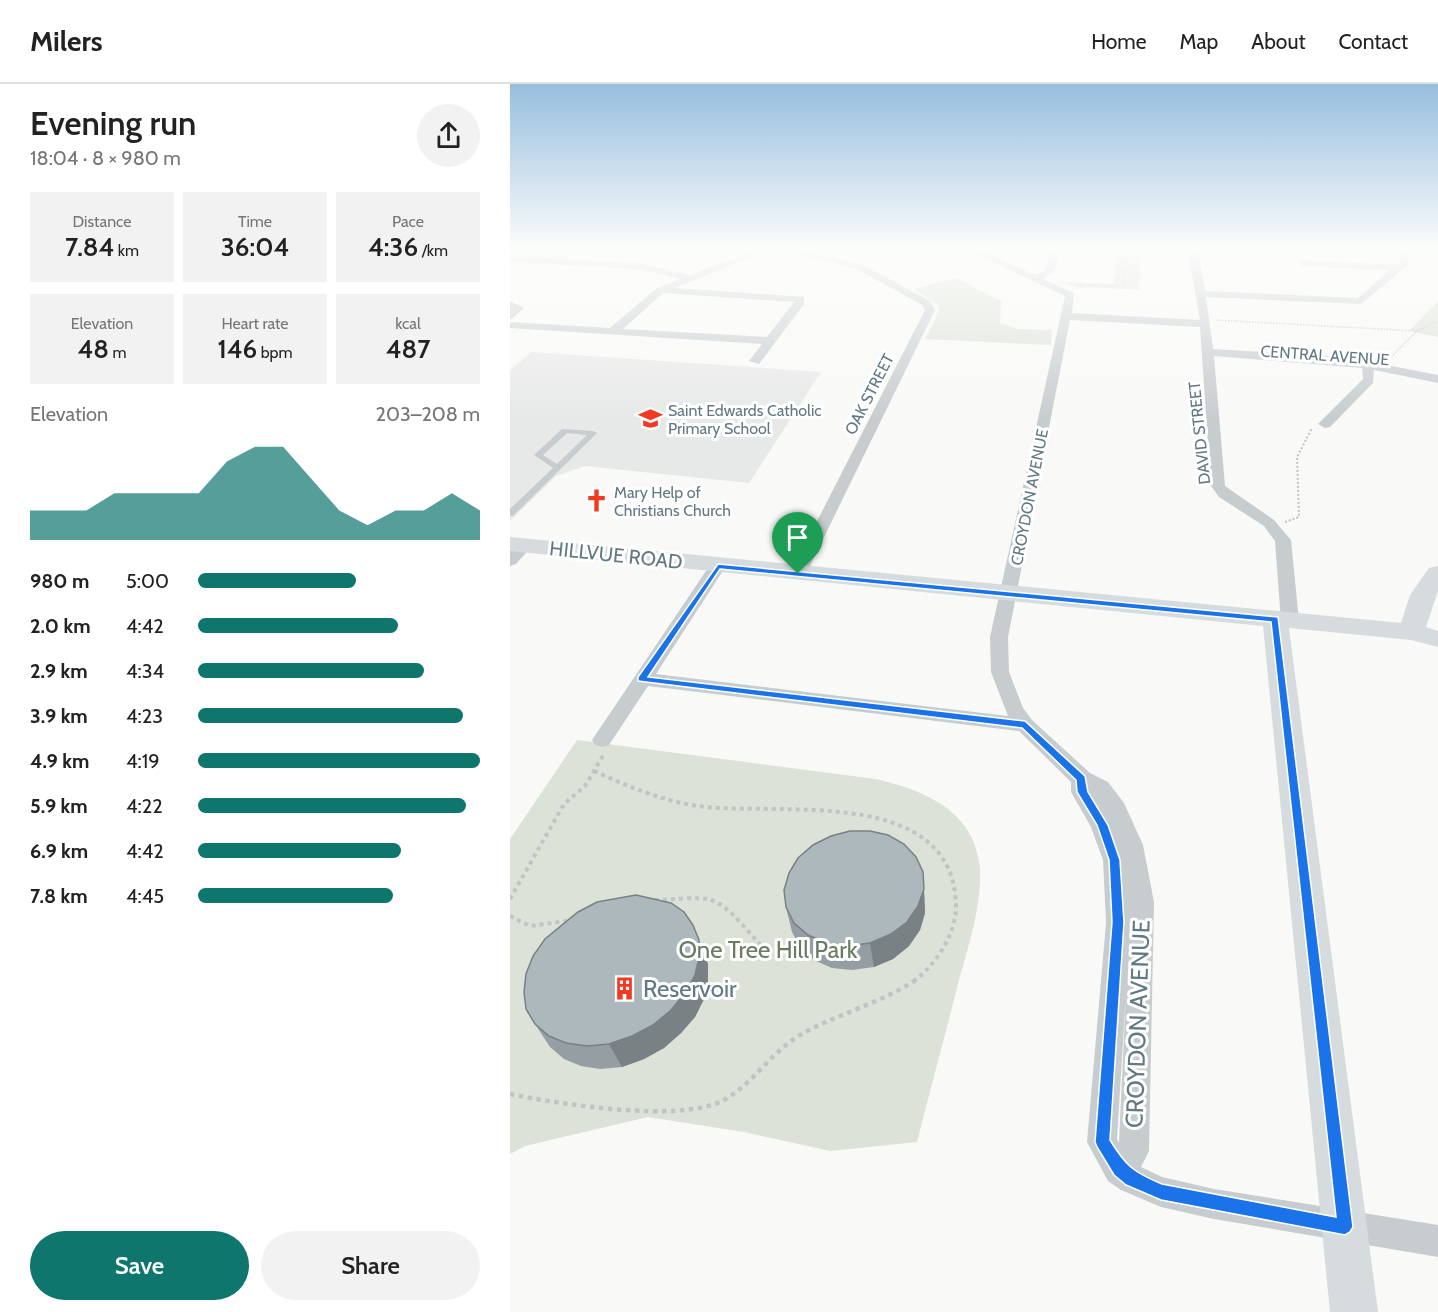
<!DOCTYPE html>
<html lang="en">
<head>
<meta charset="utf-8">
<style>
	body { margin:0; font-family:Cabin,sans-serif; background:#f2f2f2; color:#222; height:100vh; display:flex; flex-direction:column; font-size:22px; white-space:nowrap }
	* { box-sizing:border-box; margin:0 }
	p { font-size:20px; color:#767676 }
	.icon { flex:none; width:33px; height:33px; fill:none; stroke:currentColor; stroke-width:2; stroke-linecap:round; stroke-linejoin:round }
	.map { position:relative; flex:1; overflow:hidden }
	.side { display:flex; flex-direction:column; background:#fff; width:510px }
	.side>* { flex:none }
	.pin { position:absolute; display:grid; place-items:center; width:51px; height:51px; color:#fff; margin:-62px -26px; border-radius:50% 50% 50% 0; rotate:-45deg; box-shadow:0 0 6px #0007 }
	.pin .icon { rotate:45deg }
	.round { display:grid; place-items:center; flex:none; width:63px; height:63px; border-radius:32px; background:#f2f2f2 }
	.summary { display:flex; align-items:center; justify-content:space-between; height:102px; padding:0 30px }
	h1 { font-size:33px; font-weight:600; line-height:45px }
	.metrics { display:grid; grid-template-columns:repeat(3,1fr); gap:9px; height:102px; padding:6px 30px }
	.metrics div { display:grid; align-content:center; border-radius:0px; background:#f2f2f2; text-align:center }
	.metrics b { font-size:26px; font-weight:600 }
	.metrics small { font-size:16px; font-weight:400 }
	.metrics p { font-size:16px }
	.chart { height:168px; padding:12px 30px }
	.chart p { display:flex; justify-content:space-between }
	.chart svg { width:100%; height:108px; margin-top:6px; fill:#0f766e; opacity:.7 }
	.button { display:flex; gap:12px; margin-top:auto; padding:12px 30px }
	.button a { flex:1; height:69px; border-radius:36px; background:#0f766e; color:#fff; font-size:24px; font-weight:600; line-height:69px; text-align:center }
	.button a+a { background:#f2f2f2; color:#222 }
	ul { padding:0 30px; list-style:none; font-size:20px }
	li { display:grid; grid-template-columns:96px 72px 1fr; align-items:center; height:45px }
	li i { height:15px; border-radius:8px; background:#0f766e }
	header { display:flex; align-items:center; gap:36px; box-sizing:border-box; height:84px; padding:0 30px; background:#fff; border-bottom:2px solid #e0e0e0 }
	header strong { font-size:28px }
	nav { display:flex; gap:33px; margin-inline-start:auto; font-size:21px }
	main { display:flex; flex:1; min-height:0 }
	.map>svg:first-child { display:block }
	.built { fill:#e7e9e8 }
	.green { fill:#dce2d7 }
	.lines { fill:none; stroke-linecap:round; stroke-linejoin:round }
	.path-far3 { stroke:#c0c4c5; stroke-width:1.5; stroke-dasharray:1.5 1.5; stroke-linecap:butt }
	.path-far2 { stroke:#c0c4c5; stroke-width:2; stroke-dasharray:2 2; stroke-linecap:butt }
	.path-far1 { stroke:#c0c4c5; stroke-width:4; stroke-dasharray:4 4; stroke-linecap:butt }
	.path { stroke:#c0c4c5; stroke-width:4.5; stroke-dasharray:4.5 4.5; stroke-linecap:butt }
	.lane { fill:#c7cccf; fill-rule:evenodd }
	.street { fill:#c7cccf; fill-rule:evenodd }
	.secondary { fill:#d6dbde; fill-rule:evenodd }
	.wall { fill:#959ea2 }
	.shaded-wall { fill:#798184 }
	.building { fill:#adb8bc; stroke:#798184; stroke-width:1.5 }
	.route { fill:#1a73e8; stroke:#fff; stroke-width:1.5; fill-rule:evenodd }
	.labels { text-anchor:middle; stroke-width:6; stroke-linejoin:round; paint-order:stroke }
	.far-street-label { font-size:16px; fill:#627984; stroke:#fff }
	.far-poi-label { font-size:16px; fill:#627984; stroke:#fff; text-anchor:start }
	.street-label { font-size:20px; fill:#627984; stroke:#fff }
	.near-park-label { font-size:24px; fill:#697b61; stroke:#fff }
	.near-poi-label { font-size:24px; fill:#627984; stroke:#fff; text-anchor:start }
	.near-street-label { font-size:24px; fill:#627984; stroke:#fff }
</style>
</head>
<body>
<header>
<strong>Milers</strong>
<nav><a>Home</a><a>Map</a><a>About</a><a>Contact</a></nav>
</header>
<main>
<section class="side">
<div class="summary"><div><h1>Evening run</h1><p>18:04 · 8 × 980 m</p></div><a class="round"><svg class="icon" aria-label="share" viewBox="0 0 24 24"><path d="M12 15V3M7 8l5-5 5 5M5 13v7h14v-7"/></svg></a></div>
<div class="metrics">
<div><p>Distance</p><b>7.84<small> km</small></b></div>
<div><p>Time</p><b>36:04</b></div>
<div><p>Pace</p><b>4:36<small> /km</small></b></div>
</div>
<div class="metrics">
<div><p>Elevation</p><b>48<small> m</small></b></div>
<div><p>Heart rate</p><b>146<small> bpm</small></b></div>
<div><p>kcal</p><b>487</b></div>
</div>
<div class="chart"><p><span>Elevation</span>203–208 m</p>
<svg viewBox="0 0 160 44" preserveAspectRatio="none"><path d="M0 44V32L10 32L20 32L30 25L40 25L50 25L60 25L70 12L80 6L90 6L100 19L110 32L120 38L130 32L140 32L150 25L160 32V44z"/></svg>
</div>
<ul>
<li><b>980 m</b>5:00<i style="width:56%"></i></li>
<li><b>2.0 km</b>4:42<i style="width:71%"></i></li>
<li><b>2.9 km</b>4:34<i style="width:80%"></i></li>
<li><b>3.9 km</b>4:23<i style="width:94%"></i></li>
<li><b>4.9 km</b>4:19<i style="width:100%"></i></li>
<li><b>5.9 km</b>4:22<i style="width:95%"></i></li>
<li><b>6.9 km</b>4:42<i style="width:72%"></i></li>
<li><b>7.8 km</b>4:45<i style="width:69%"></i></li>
</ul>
<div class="button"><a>Save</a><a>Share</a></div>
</section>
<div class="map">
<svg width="928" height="1228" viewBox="0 0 928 1228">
	<rect width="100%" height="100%" fill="#f9f9f7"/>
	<!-- built -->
	<path class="built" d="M22,268L311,288L239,399L75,382L46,392L0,437V286Z"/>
	<!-- green -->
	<path class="green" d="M608,165H631L629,206L577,203L569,205L552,198L603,200Z
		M446,194L491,217L490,239L508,245L542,246L541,261L415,255L429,227L428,221L403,205Z
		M928,217V253L899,247Z
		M67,656L366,695C404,704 445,718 463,756C466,765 470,778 470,787C471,827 457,866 447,904C434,955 420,1007 407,1058L320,1067L234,1048L138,1033L15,1062L0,1070V755Z"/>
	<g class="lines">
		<!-- path-far3 -->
		<path class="path-far3" d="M566,201L613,202L619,165
			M706,236L907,247
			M879,275L907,247L928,237"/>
		<!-- path-far2 -->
		<path class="path-far2" d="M775,438L789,433L787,373L802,344"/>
		<!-- path-far1 -->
		<path class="path-far1" d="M84,687C119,703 157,719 196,723C273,731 445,702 446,823C446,849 426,881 405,896
			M0,815L54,720L75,702L94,670
			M145,816C160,816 188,812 201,816C221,822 243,855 259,870
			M0,832L20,842L57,837"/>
		<!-- path -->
		<path class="path" d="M0,1010C50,1020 167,1039 212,1017C243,1001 261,967 292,950C329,929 372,919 407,895"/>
		<!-- lane -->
		<path class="lane" d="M52,345L83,347L87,349L3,432H0V425L43,384L24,371ZM57,349L77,351L47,380L33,371Z"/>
		<!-- street -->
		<path class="street" d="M248,165H260L165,204L294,213V220L249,280L239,277L252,260L0,244V238L100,244L147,204L170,195L128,185L0,178V172L128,179L180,191ZM153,209L284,218L257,253L113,245Z
			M269,165H284L353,181L420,217L425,226L296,490L288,495L280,490L415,226L412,221L347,185Z
			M456,165H467L525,191L535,186L542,165H550L544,188L533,195L564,209L562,229L690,236L679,173L682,165H691L689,173L695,207L848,214L880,186L792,182L787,179L792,176L887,181L891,177L886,165H896L899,180L851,220L696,213L703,265L835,273L928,291V299L864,286L863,299L820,343L815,344L808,340L853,295L852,284L704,272L715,402L764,436L781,456L789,537L786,541H774L771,537L765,457L754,442L709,413L701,402L690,243L560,236L498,553L499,588L513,624L522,636L580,689L598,698L614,719L633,761L644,818L639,1067L631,1083L652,1093L704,1105L928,1141V1173L704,1135L651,1123L611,1106L598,1097L577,1058L596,839L593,776L581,743L561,708V698L509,647L138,602L99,661L92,663L85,661L82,656L202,478L208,477L216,482L146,590L498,632L481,588L480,553L555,212ZM616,909L609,1059L607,1055Z
			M0,217L14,224L0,236Z
			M15,456L23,461L6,480L0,482V467L9,458Z"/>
		<!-- secondary -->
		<path class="secondary" d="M0,453L891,539L900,511L919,484L928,482V507L916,543L928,547V563L901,556L779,544L868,1228H820L753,542L0,467Z"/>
	</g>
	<!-- wall -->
	<path class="wall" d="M413,788L415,829L410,846L399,862L383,875L364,883L342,886L322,884L304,876L290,863L282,848L276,823Z
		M198,880V897L194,915L185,933L171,949L154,964L134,975L112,983L90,985L71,982L54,975L40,963L25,940Z"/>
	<!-- shaded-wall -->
	<path class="shaded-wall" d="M414,805L415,829L410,846L399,862L383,875L364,883L360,859Z
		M183,841L198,880V897L194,915L185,933L171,949L154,964L134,975L112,983L99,960Z"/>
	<!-- building -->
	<path class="building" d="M340,747H360L378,751L394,760L406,773L413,788L414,805L408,822L397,838L381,850L360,859L338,862L317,859L298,851L284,839L276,823L274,806L279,789L288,774L303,761L321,752Z
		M126,811L161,819L174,828L183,841L189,856V873L185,891L175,909L161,926L143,941L122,952L99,960L77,962L56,959L39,952L25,940L16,925L14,908L16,890L23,872L35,855L68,828L87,818Z"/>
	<!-- sky -->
	<linearGradient id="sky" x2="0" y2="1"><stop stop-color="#97bede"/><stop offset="0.49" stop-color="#fcfcfb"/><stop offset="1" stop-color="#fcfcfb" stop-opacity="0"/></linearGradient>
	<rect width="928" height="336" fill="url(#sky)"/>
	<!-- route -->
	<path class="route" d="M208,480L768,533L843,1143L840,1148L835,1151L651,1116L616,1101L604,1091L587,1063L585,1058L602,838L599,776L587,741L567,708L566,696L512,644L128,597V593ZM210,485L761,538L826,1133L652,1100C623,1088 616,1082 600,1056L614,838L610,776L598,741L578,708L575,692L515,637L138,593Z"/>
	<!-- icons -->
	<defs>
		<symbol id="school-bare" viewBox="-9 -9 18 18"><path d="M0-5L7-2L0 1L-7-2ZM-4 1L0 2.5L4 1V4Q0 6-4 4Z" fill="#f13a1f" stroke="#fff" stroke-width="2.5" paint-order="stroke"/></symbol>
		<symbol id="church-bare" viewBox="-9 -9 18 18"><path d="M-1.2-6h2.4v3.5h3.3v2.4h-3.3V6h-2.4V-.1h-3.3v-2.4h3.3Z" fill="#f13a1f" stroke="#fff" stroke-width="2.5" paint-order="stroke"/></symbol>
		<symbol id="building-bare" viewBox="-9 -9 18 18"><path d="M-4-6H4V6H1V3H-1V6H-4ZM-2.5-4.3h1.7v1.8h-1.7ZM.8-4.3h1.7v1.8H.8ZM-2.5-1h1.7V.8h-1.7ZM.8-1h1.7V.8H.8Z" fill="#f13a1f" stroke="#fff" stroke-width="2.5" paint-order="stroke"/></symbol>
	</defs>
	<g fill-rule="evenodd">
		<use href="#school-bare" x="124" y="318" width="33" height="33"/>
		<use href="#church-bare" x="70" y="400" width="33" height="33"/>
		<use href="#building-bare" x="98" y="888" width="33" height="33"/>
	</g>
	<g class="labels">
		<!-- far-street labels -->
		<g class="far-street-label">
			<text transform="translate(815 271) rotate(4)" y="6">CENTRAL AVENUE</text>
			<text transform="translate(359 310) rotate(-63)" y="6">OAK STREET</text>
			<text transform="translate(689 349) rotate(-96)" y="6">DAVID STREET</text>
			<text transform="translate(519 413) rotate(-79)" y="6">CROYDON AVENUE</text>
		</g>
		<!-- far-poi labels -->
		<g class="far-poi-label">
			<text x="158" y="332">Saint Edwards Catholic<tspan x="158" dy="18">Primary School</tspan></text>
			<text x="104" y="414">Mary Help of<tspan x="104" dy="18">Christians Church</tspan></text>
		</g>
		<!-- street labels -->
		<g class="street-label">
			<text transform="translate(106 471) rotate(6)" y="7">HILLVUE ROAD</text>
		</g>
		<!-- near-park labels -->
		<g class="near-park-label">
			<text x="258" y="874">One Tree Hill Park</text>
		</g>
		<!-- near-poi labels -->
		<g class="near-poi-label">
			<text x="133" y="913">Reservoir</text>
		</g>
		<!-- near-street labels -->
		<g class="near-street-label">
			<text transform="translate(628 940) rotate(-88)" y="8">CROYDON AVENUE</text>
		</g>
	</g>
</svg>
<div class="pin" style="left:288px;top:490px;background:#1e9e55"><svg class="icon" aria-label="arrive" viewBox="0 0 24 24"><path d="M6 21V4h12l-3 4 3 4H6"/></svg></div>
</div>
</main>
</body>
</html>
